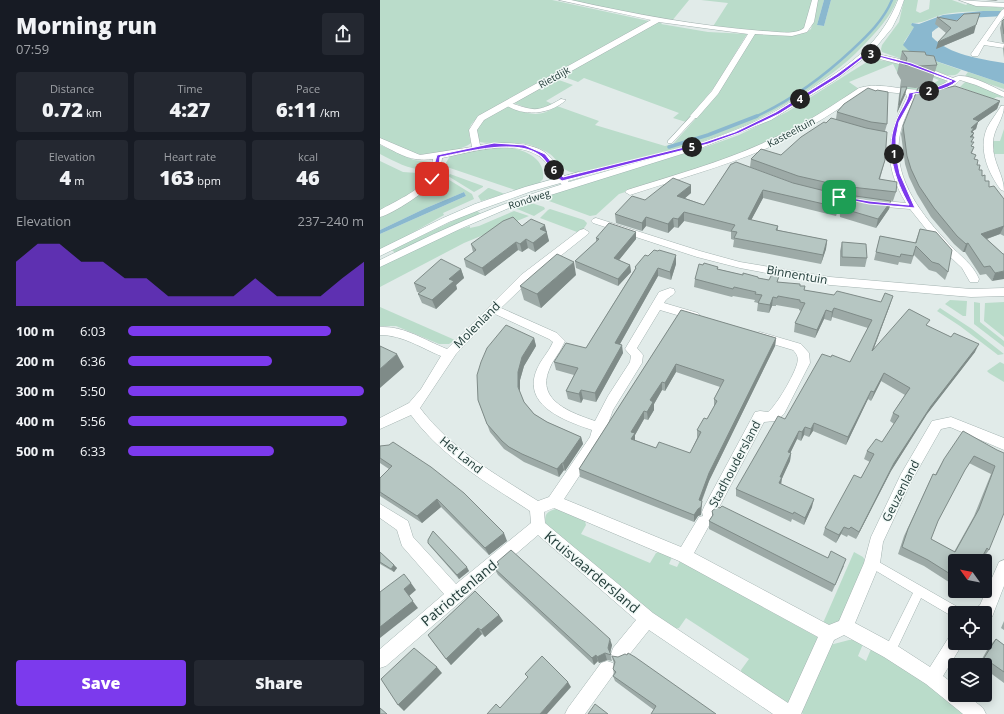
<!DOCTYPE html>
<html lang="en">
<head>
<meta charset="utf-8">
<style>
	body { margin:0; font-family:"Open Sans",sans-serif; background:#242831; color:#f1f3f6; height:100vh; display:flex; flex-direction:column; font-size:15px; white-space:nowrap }
	* { box-sizing:border-box; margin:0 }
	p { font-size:13px; color:#9ea1a6 }
	.icon { flex:none; width:22px; height:22px; fill:none; stroke:currentColor; stroke-width:2; stroke-linecap:round; stroke-linejoin:round }
	.map { position:relative; flex:1; overflow:hidden }
	.sheet { display:flex; flex-direction:column; background:#171b24; width:380px }
	.sheet>* { flex:none }
	.needle { width:26px; rotate:303deg }
	.controls { position:absolute; left:568px; top:554px; display:grid; gap:8px }
	.controls a { display:grid; place-items:center; width:44px; height:44px; border-radius:4px; background:#171b24; box-shadow:0 2px 10px #0003; font-size:20px }
	.pin { position:absolute; display:grid; place-items:center; width:34px; height:34px; color:#fff; margin:-17px; border-radius:8px; box-shadow:0 2px 6px #0006 }
	.km { position:absolute; width:20px; height:20px; margin:-10px; border-radius:50%; background:#222; color:#fff; font-size:11px; line-height:20px; text-align:center }
	.round { display:grid; place-items:center; flex:none; width:42px; height:42px; border-radius:4px; background:#242831 }
	.headline { display:flex; align-items:center; justify-content:space-between; height:68px; padding:0 16px }
	h1 { font-size:22px; font-weight:800; line-height:30px }
	.figures { display:grid; grid-template-columns:repeat(3,1fr); gap:6px; height:68px; padding:4px 16px }
	.figures div { display:grid; align-content:center; border-radius:4px; background:#242831; text-align:center }
	.figures b { font-size:20px; font-weight:800 }
	.figures small { font-size:11px; font-weight:400 }
	.figures p { font-size:11px }
	.chart { height:112px; padding:8px 16px }
	.chart p { display:flex; justify-content:space-between }
	.chart svg { width:100%; height:72px; margin-top:4px; fill:#7c3aed; opacity:.7 }
	.primary-button { display:flex; gap:8px; margin-top:auto; padding:8px 16px }
	.primary-button a { flex:1; height:46px; border-radius:4px; background:#7c3aed; color:#fff; font-size:16px; font-weight:800; line-height:46px; text-align:center }
	.primary-button a+a { background:#242831; color:#f1f3f6 }
	ul { padding:0 16px; list-style:none; font-size:13px }
	li { display:grid; grid-template-columns:64px 48px 1fr; align-items:center; height:30px }
	li i { height:10px; border-radius:5px; background:#7c3aed }
	main { display:flex; flex:1; min-height:0 }
	.map>svg:first-child { display:block }
	.green { fill:#badcca }
	.water { fill:#8ab8cf }
	.lines { fill:none; stroke-linecap:round; stroke-linejoin:round }
	.stream-far1 { stroke:#8ab8cf; stroke-width:2.5 }
	.stream { stroke:#8ab8cf; stroke-width:3.5 }
	.service-casing { stroke:#a4b3b1; stroke-width:1 }
	.minor-casing { stroke:#a4b3b1; stroke-width:1 }
	.secondary-casing { stroke:#a0b7b3; stroke-width:1 }
	.service { fill:#fff; fill-rule:evenodd }
	.minor { fill:#fff; fill-rule:evenodd }
	.secondary { fill:#fff; fill-rule:evenodd }
	.wall { fill:#9daaa7; fill-rule:evenodd }
	.shaded-wall { fill:#7f8b88 }
	.building { fill:#b6c6c2; stroke:#7f8b88; fill-rule:evenodd }
	.route { fill:#7c3aed; stroke:#fff }
	.labels { text-anchor:middle; stroke-width:3; stroke-linejoin:round; paint-order:stroke }
	.far-street-label { font-size:10px; fill:#223c39; stroke:#f1f8f6 }
	.street-label { font-size:12px; fill:#223c39; stroke:#f1f8f6 }
	.near-street-label { font-size:14px; fill:#223c39; stroke:#f1f8f6 }
</style>
</head>
<body>
<main>
<section class="sheet">
<div class="headline"><div><h1>Morning run</h1><p>07:59</p></div><a class="round"><svg class="icon" aria-label="share" viewBox="0 0 24 24"><path d="M12 15V3M7 8l5-5 5 5M5 13v7h14v-7"/></svg></a></div>
<div class="figures">
<div><p>Distance</p><b>0.72<small> km</small></b></div>
<div><p>Time</p><b>4:27</b></div>
<div><p>Pace</p><b>6:11<small> /km</small></b></div>
</div>
<div class="figures">
<div><p>Elevation</p><b>4<small> m</small></b></div>
<div><p>Heart rate</p><b>163<small> bpm</small></b></div>
<div><p>kcal</p><b>46</b></div>
</div>
<div class="chart"><p><span>Elevation</span>237–240 m</p>
<svg viewBox="0 0 160 44" preserveAspectRatio="none"><path d="M0 44V17L10 6L20 6L30 17L40 17L50 27L60 27L70 38L80 38L90 38L100 38L110 27L120 38L130 38L140 38L150 27L160 17V44z"/></svg>
</div>
<ul>
<li><b>100 m</b>6:03<i style="width:86%"></i></li>
<li><b>200 m</b>6:36<i style="width:61%"></i></li>
<li><b>300 m</b>5:50<i style="width:100%"></i></li>
<li><b>400 m</b>5:56<i style="width:93%"></i></li>
<li><b>500 m</b>6:33<i style="width:62%"></i></li>
</ul>
<div class="primary-button"><a>Save</a><a>Share</a></div>
</section>
<div class="map">
<svg width="624" height="714" viewBox="0 0 624 714">
	<rect width="100%" height="100%" fill="#e1ebe9"/>
	<!-- green -->
	<path class="green" d="M0,0H172L269,21L102,115C89,124 87,128 91,143C81,151 50,157 37,154C25,151 12,143 0,138Z
		M185,0H309L291,22Z
		M321,0H433L426,27L421,31L410,33L332,28L348,3Z
		M438,0H444L437,25L444,26L451,0H517C511,17 495,33 483,46C464,66 442,81 419,96C402,106 386,116 368,124C315,148 256,159 200,173C181,173 182,164 170,154C166,151 159,148 153,146C141,140 104,146 99,141C96,138 97,135 97,132C96,117 117,112 128,106C149,114 157,119 177,106L219,121L215,125L285,146L293,144L335,97L375,34C392,30 417,41 431,29Z
		M524,0H538L536,11L540,13L549,9L550,0H572L586,5L589,3L623,8L621,11C602,11 583,11 565,14C554,16 543,24 532,23L531,25L535,26L524,42L538,55L581,70C577,75 575,76 567,75L502,52L501,49L502,45L519,22Z
		M278,22L282,23L281,24L328,32L367,34L336,85L306,122L293,118L299,113L204,78L198,82L182,76Z
		M490,60H499L516,63L564,79L566,82L565,85L543,92L520,90L521,87L546,88L559,80L541,73L517,72L513,64L469,82L479,89L443,113L402,136L352,158L239,194L216,215L210,216L158,197L323,148L359,135L407,112Z
		M588,72L624,84V89L585,76Z
		M176,79L193,85L166,101L172,104L155,111L134,103Z
		M586,81L619,94L623,98L617,97L613,99L580,87Z
		M624,129V154H614L613,141H620Z
		M0,145L34,160L52,162L54,163L53,169C32,172 18,163 0,154Z
		M122,147C140,148 166,156 163,179L157,185L138,191L64,166L70,156L101,149Z
		M0,161L23,172L52,174C42,192 17,201 0,211Z
		M70,174L103,186V187L94,192L68,176Z
		M66,178L92,194L94,199L63,213L64,215L0,251V234L86,196L84,192L46,208L0,230V216L51,185L56,188L66,181Z
		M108,188H109L125,194L101,201L98,196Z
		M148,202L164,207L165,209L154,216L135,208Z
		M170,209L204,220L207,223C206,227 201,232 197,232L160,218L168,210Z
		M96,210L101,214L16,254L12,250Z
		M134,211L149,216L84,243L0,287V266L58,237L90,226V228L99,226Z
		M570,300L587,301L586,316H583L565,304Z
		M594,302L600,303V322L624,341V347L594,324Z
		M624,302V337L604,321L605,303Z
		M0,307L75,340L69,344H59L16,326H0Z
		M560,308L592,329L624,354L618,355L580,326L557,311Z
		M620,362L624,364V382L609,373L607,371Z
		M176,509L205,521L206,525L201,534L270,563L276,553L279,552L292,557L289,564L297,567L300,561L439,638L410,704L406,703L362,674L361,670L369,659L306,618L299,628L294,629L269,612L166,526C164,516 165,512 176,509Z
		M474,552L483,557L486,562L460,622L451,625L443,623Z
		M469,640H477L483,644L478,656L486,661L491,649L553,687L588,714H423L421,712L450,645Z"/>
	<!-- water -->
	<path class="water" d="M444,0H451L444,26L437,25Z
		M603,11H624V16C600,18 572,15 552,32V37C569,55 601,59 624,63V84L538,55L528,50L523,45L534,27L531,25L532,23L539,24L563,15Z
		M84,192L86,196L0,234V230L46,208Z"/>
	<g class="lines">
		<!-- stream-far1 -->
		<path class="stream-far1" d="M375,117C412,100 442,78 472,50C488,35 503,21 512,0"/>
		<!-- stream -->
		<path class="stream" d="M289,147L328,135L377,116"/>
		<defs>
			<path id="service" d="M181,99L186,100C169,115 143,117 124,104L127,102C154,110 155,114 181,99Z
				M312,115L317,116L292,143H288V141Z
				M492,558L581,609L582,613H575V618L541,598L514,655L510,657L506,655L504,651L533,593L488,566L487,563L488,560Z"/>
			<path id="minor" d="M179,0H191C254,14 318,26 383,31C395,31 414,36 424,28L432,0H438L434,22L427,32L412,36L375,34L338,94L317,118H314L310,116L332,91L368,34L279,22L104,120L97,130L100,145C117,142 153,141 167,154C176,163 183,174 190,184L192,186L190,188H184C178,180 167,161 159,156C131,139 92,152 62,158C61,165 61,173 57,179C49,190 13,214 0,217V210C14,202 39,191 48,178C52,172 52,165 53,159C30,162 20,154 0,144V138L40,155L92,147L89,130L98,116L271,20Z
				M579,0L624,3V7L596,6Z
				M624,9V16L607,41L624,44V48L604,45L598,56H592L591,54L622,10Z
				M484,51L533,62L573,78C584,70 613,87 624,92V97L596,85L580,80C570,91 549,94 534,95L535,97C528,111 521,124 519,140C514,181 543,216 569,244C580,256 593,264 599,279L598,282H590L582,268L562,249L530,209L494,206L489,203L494,200L526,203C502,163 507,136 527,97L526,94L489,90L485,92C458,109 432,127 403,141C356,163 304,177 253,194L250,195L245,192L247,190C297,174 350,160 398,136C427,123 453,105 479,88C508,79 540,101 568,81L527,66L484,55Z
				M621,106H624C624,119 613,129 613,143C612,162 624,174 624,191L621,190C608,173 598,149 607,128C611,120 617,113 621,106Z
				M216,218L320,251L360,262L450,277L591,289L624,288V296L591,297L450,285L360,268L317,257L213,223L211,221L213,219Z
				M204,229L209,232L208,234L149,281L121,308L177,333L185,341L183,345C179,354 172,361 169,370C156,401 192,413 215,421L228,396L250,362L251,356L245,349L279,292L290,288L294,289L295,292C292,297 287,297 284,303L318,313L320,316L318,319L314,320L280,310L257,348L263,355L262,363L233,410L221,443L184,499L301,547L319,517L323,516L322,512L324,507L375,412L380,411L388,412C397,405 414,375 417,364C419,358 417,354 413,350L376,339L374,336L376,333L380,332L421,344L429,353L430,363L404,414L395,421L384,422L334,517L330,518L331,522L314,553L449,625L459,621L484,563L491,537L521,474L552,421L571,417L624,438V450L570,427L561,429L531,482L503,542L500,563L475,623L516,645L550,667L569,637L575,635V643H583L563,676L575,685V695H587L603,708L606,714H583L546,684L504,657L464,635L454,640L421,714H393L269,630L245,660L239,662L233,660L231,654L233,648L256,620L158,535L6,666L0,668V649L64,594L22,546L17,530L0,518V504L28,521L33,537L76,584L151,523L150,511C107,483 62,457 31,415L0,429V418L29,403L41,389L61,356C41,348 23,335 0,335V327C25,326 44,340 67,349L141,275L200,230ZM115,314L169,339L173,342C169,352 161,359 157,369C141,406 186,421 212,430L210,437L169,497L158,501C115,474 71,449 40,408L76,354ZM174,508L299,561L438,637L408,703L273,613L165,523L164,512Z
				M624,560V586L612,617L605,620V613H595L597,607L600,605L619,562Z
				M227,661L233,663L235,669L233,675L205,714H185L188,708L221,663Z"/>
			<path id="secondary" d="M518,0H524L519,14L512,28L491,53L454,81L391,120L321,148L129,208L82,228L0,267V260C50,235 100,212 152,194C228,168 307,153 379,120C400,110 418,97 436,86C473,63 502,41 518,0Z
				M199,172L204,175L202,177L152,191L102,209L69,222L0,256V249L63,218L95,204L145,187Z"/>
		</defs>
		<!-- service casing -->
		<use href="#service" class="service-casing"/>
		<!-- minor casing -->
		<use href="#minor" class="minor-casing"/>
		<!-- secondary casing -->
		<use href="#secondary" class="secondary-casing"/>
		<!-- service -->
		<use href="#service" class="service"/>
		<!-- minor -->
		<use href="#minor" class="minor"/>
		<!-- secondary -->
		<use href="#secondary" class="secondary"/>
	</g>
	<!-- wall -->
	<path class="wall" d="M606,0H618L616,1Z
		M557,17L577,21L594,33L556,49L566,33L555,24Z
		M624,19V43L622,42L620,28L622,21Z
		M624,45V58L623,49Z
		M522,51L546,55L557,65L551,86L557,90L620,101L617,109L598,122L596,129L593,131L592,137V146L594,147L592,153L599,170L609,187L624,199V236L620,234L607,239L623,254H624L612,281L606,274L600,275L585,252H583L574,244L551,217L537,194L529,177L525,164L521,134L523,126L546,87L535,88L527,87L525,95L517,113L519,95L521,87H520L521,80L517,73Z
		M457,112L507,124L505,131V160L500,179L516,192L513,201L495,199L511,201L509,209L496,228L460,217L459,203L461,195L459,203L456,216L383,198L371,220L398,226V230L447,240L446,249L441,264L353,247L354,240L351,239V232L304,221L298,228L294,227L288,233L266,226L262,231L236,223L235,214L265,200L311,185V193L305,198L324,205L351,164L416,184L370,167L371,159L401,155L446,123L456,119Z
		M142,226L166,232L169,241L155,252L148,248L142,252L138,250L105,276L86,267L84,259L93,252L91,244Z
		M540,229L568,272L565,280L556,272L549,270L534,255L531,264L519,262L518,265L494,260L500,236L535,243Z
		M256,232V239L239,260L250,265L251,272L238,286L196,268L195,261L216,242V238Z
		M462,242L487,258L485,267L460,266V251Z
		M296,255V264L291,280L278,276L240,344L243,353L216,402L203,399L201,403L188,399L186,391L194,375L176,370L174,362L206,348L255,269V267L268,256Z
		M323,265L338,267V269L363,275L420,286L424,290L510,305L493,349L548,326L595,352L547,414L511,471L476,539L468,535L467,537L461,534L456,543L443,535L445,528L481,478L490,462L484,459L487,451L502,442L514,424L510,421L513,413L525,395L501,381L491,401L488,399L466,445L433,431L429,437L424,435L421,441L417,439L410,453H411L410,461L402,477L401,484L432,507L424,525L412,519L411,522L356,496V489L405,419L470,362L488,328L452,317L451,321L444,319L435,338L414,332L415,323L421,311L419,310V309L396,305V306H392L389,313L377,311L378,303L374,302L375,300L353,296L352,297L314,287L315,279Z
		M81,269L84,278L76,285L77,289L56,309L42,303L38,294L40,293L37,292L34,283Z
		M196,275L161,308L144,300L140,286Z
		M301,310L396,338L395,346L329,481L322,501L321,515L318,516L314,522L200,477L199,469ZM296,372L340,387L334,399V407L327,419L317,430V438L310,453L276,448L255,440V435L264,419L268,420L274,410V404L282,390L285,391Z
		M154,338L156,346L144,366L140,380V393L144,402L154,414L167,422L201,437L203,444L185,471L184,470L179,477L144,462L132,454L124,449L110,432L98,400Z
		M0,446L127,541L109,555L61,507L42,523L0,496V478L9,469L0,463Z
		M617,450L609,550L604,557L603,556L575,561V586L544,566L518,554L524,536L553,474L555,475L564,459ZM589,463L611,474L594,516L574,552L551,539L558,521L582,475Z
		M332,511L448,558L464,566L452,592L329,529V521L332,516Z
		M48,543L89,571L79,579L51,547Z
		M0,552L17,568L14,572L0,564Z
		M117,562L232,645L230,653L232,661L227,660L219,663L218,661L214,665L118,575L114,568L118,564Z
		M119,615L123,621L105,637L102,634L71,665L48,635Z
		M624,621V630L621,628Z
		M616,639L624,645V683L605,669V665H600L599,664L610,645Z
		M232,656L336,714L274,710L235,681L233,676L234,674L233,669L234,664Z"/>
	<!-- shaded-wall -->
	<path class="shaded-wall" d="M596,25L594,33L556,49L558,42Z
		M527,87L525,95L517,113L519,105Z
		M620,101L617,109L598,122L596,129L593,131L592,134L594,133L591,141L588,145L593,119Z
		M311,185V193L297,205V196Z
		M383,190V198L367,228L368,219Z
		M461,195L459,203L456,216L457,207Z
		M511,201L509,209L496,228L498,219Z
		M304,212V221L298,228V219Z
		M266,217V226L262,231V223Z
		M293,218L294,227L288,233V224Z
		M165,225L169,241L155,252L153,243L160,229Z
		M624,226L620,234L598,242L601,234Z
		M256,232V239L235,265L234,258Z
		M146,239L148,248L142,252L140,244Z
		M447,240L446,249L441,264L443,255Z
		M136,242L138,250L105,276L102,268Z
		M588,243L585,252H583L586,244Z
		M296,255V264L291,280L290,272Z
		M194,262L196,275L161,308L157,294Z
		M250,265L251,272L238,286V279Z
		M278,268V276L236,351L235,343Z
		M81,269L84,278L76,285L77,289L56,309L52,300L69,279Z
		M624,271V279L612,281L615,273Z
		M513,296L510,305L490,359L492,351Z
		M393,297L392,306L389,313L390,305Z
		M454,308L452,317L451,321L452,312Z
		M446,310L444,319L435,338L437,330Z
		M154,338L156,346L144,366L140,380V395L138,387V372L142,357Z
		M396,338L395,346L329,481L319,507V500L329,473Z
		M599,344L595,352L547,414L511,471L476,539L479,532L514,463L551,406Z
		M242,345L243,353L216,402L215,393Z
		M17,354L24,367L0,388V369Z
		M296,364V372L285,391V383Z
		M504,373L501,381L491,401L494,392Z
		M282,382V390L274,404V410L268,420L267,412L270,400Z
		M201,390L203,399L201,403L199,394Z
		M491,391L488,399L466,445L468,437Z
		M264,411V419L255,435V441L252,446L251,432Z
		M434,423L433,431L429,437L431,429Z
		M425,427L424,435L421,441L422,432Z
		M419,431L417,439L407,460L408,452Z
		M201,437L203,444L185,471L183,463Z
		M411,453L410,461L400,483L402,477L401,485L398,491L400,477Z
		M182,463L184,470L179,477L177,469Z
		M57,499L61,507L42,523L37,516Z
		M434,499L432,507L424,525L425,518Z
		M322,501L321,515L318,516L314,522V515Z
		M464,527L461,534L456,543L459,535Z
		M124,533L127,541L109,555L105,548Z
		M14,565L17,568L14,572L11,569Z
		M87,567L89,571L79,579L77,575Z
		M31,583L36,590L29,596L38,608L0,638V627L24,589Z
		M119,615L123,621L105,637L101,630Z
		M98,628L102,634L71,665L66,659Z
		M230,639L232,645L230,654L228,648Z
		M225,653L227,660L219,663L217,657Z
		M216,655L218,661L214,665L212,658Z
		M57,667L62,673L24,711L18,705Z
		M188,682L191,687L167,714H160Z"/>
	<!-- building -->
	<path class="building" d="M600,13L596,25L558,42L571,28L557,17L577,21L584,14Z
		M624,19V34L622,21Z
		M522,51L545,52L546,55L554,56L557,65L541,66L525,65L527,58Z
		M555,86L557,90L575,86L620,101L593,119L599,121L591,128H594L591,132L594,133L590,137H594L591,142H594L591,146L594,147L591,153L596,155L594,159L598,160L597,165H600L599,170H602V176L605,175V181H609V187L614,186L624,199V226L601,234L623,254H624V271L615,273L610,266L604,267L588,243L586,244L577,236L554,208L539,186L531,169L527,156L523,126L538,88Z
		M521,87H527L519,105Z
		M488,88L496,91L497,90L508,92L507,124L491,122L457,112L464,104Z
		M451,118L486,128L507,132L505,160L499,179L517,182L516,192L462,186L418,176L371,159L381,149L401,155L421,137L444,122L446,123Z
		M356,162L413,183L461,195L457,207L383,190L368,219L398,226L396,230L447,240L443,255L354,238L357,232L351,231L355,225L304,212L298,219L293,218L288,224L266,217L262,223L235,214L252,196L265,200L293,178L311,185L297,196L324,205L351,164H352Z
		M461,194L511,201L498,219L461,208Z
		M133,217L142,226L151,219L165,225L160,229L167,232L153,243L146,239L140,244L136,242L102,268L84,259L96,250L91,244L123,221Z
		M229,223L256,232L234,258L250,265L238,279L195,261L219,239L216,238Z
		M540,229L556,232L572,250L568,272L559,264L552,262L536,246L533,256L521,254L520,257L496,252L500,236L536,243Z
		M462,242L486,244L487,258L462,257Z
		M274,250L278,251L279,250L296,255L290,272L278,268L235,343L242,345L215,393L201,390L199,394L186,391L198,368L174,362L186,343L206,348L256,268L255,267L265,255L268,256Z
		M177,254L194,262L157,294L140,286Z
		M61,259L81,269L69,279L74,281L52,300L38,294L46,288L34,283Z
		M324,263L338,267L337,269L363,275V273L378,277V278L389,280L394,270L400,273L397,282L420,284V286H425L424,290L454,295L457,291L501,302L505,293L513,296L492,351L529,309L550,320L546,325L571,337L574,333L599,344L551,406L514,463L479,532L471,527L469,529L464,527L459,535L445,528L474,475L481,478L494,454L487,451L496,439L502,442L519,416L513,413L530,388L504,373L494,392L491,391L468,437L434,423L431,429L425,427L422,432L419,431L408,452L411,453L400,477H402L399,483L434,499L425,518L414,512L413,514L356,489L398,416L405,419L442,354L451,357L452,355L470,362L492,320L454,308L452,312L446,310L437,330L415,323L425,303L420,302V300L398,296L397,298L393,297L390,305L378,303L382,295L375,294L376,292L354,287L353,289L315,279L319,264L323,265Z
		M301,310L396,338L329,473L319,500L322,501L321,507L318,509L314,515L199,469ZM296,364L344,380L334,399L337,401L327,419L324,418L317,430L321,432L310,453L279,442L276,448L251,439L255,433L251,432L264,411L267,412L273,402L270,400L282,382L285,383Z
		M126,325L154,338L142,357L138,372V387L144,402L154,414L167,422L201,437L183,463H182L177,469L142,454L129,447L122,441L107,424L98,400L97,375L101,362L107,348Z
		M0,346L17,354L0,369Z
		M583,431L617,450L624,453V513L609,550L607,548L600,561H575V577L548,560L522,547L528,529L553,474L556,475L564,459ZM594,456L615,466L599,509L575,552L551,539L558,521L585,470Z
		M13,442L51,467L84,493L124,533L105,548L57,499L37,516L0,492V478L12,466L0,458V446L9,445Z
		M342,506L448,558L451,551L466,559L455,585L329,521L333,515L332,511L337,507L340,508Z
		M53,531L87,567L77,575L48,543V540Z
		M131,550L230,639L228,648L231,655L225,653L217,657L216,655L212,658L114,568L119,564L117,562Z
		M0,552L14,565L11,569L0,562Z
		M24,574L31,583L24,589L33,601L0,627V592Z
		M95,591L119,615L101,630L98,628L66,659L48,635Z
		M616,639L624,645V672L604,658Z
		M34,648L57,667L18,705L1,679Z
		M248,653L255,657L336,714H271L276,706L233,676L236,672L233,669L235,662L232,656L238,657L245,654L247,655Z
		M162,656L188,682L160,714H107L116,704L120,708L148,677L145,674Z
		M215,704L228,714H208Z
		M0,708L7,714H0Z"/>
	<!-- route -->
	<path class="route" d="M487,52L531,63L577,81C566,91 548,92 533,94V97L519,122L516,137V155L520,174L535,208L489,204L456,197L459,196L489,201L529,205C515,180 505,151 515,124C518,113 527,104 529,93L552,89L572,81L528,65L488,54L460,76L399,114L359,133L328,144L182,181C173,176 169,164 162,157C140,137 87,152 60,157C59,165 59,176 52,181L50,179L57,155L114,143L144,145L165,154L183,177L325,142L355,132L396,112L457,74Z"/>
	<g class="labels">
		<!-- far-street labels -->
		<g class="far-street-label">
			<text transform="translate(174 77) rotate(-29)" y="4">Rietdijk</text>
			<text transform="translate(411 132) rotate(-28)" y="4">Kasteeltuin</text>
			<text transform="translate(149 199) rotate(-18)" y="4">Rondweg</text>
		</g>
		<!-- street labels -->
		<g class="street-label">
			<text transform="translate(417 275) rotate(10)" y="4">Binnentuin</text>
			<text transform="translate(97 325) rotate(-45)" y="4">Molenland</text>
			<text transform="translate(81 455) rotate(39)" y="4">Het Land</text>
			<text transform="translate(355 464) rotate(-62)" y="4">Stadhoudersland</text>
			<text transform="translate(521 491) rotate(-63)" y="4">Geuzenland</text>
		</g>
		<!-- near-street labels -->
		<g class="near-street-label">
			<text transform="translate(212 572) rotate(40)" y="5">Kruisvaardersland</text>
			<text transform="translate(79 593) rotate(-40)" y="5">Patriottenland</text>
		</g>
	</g>
</svg>
<div class="controls">
<a><svg class="needle" viewBox="-14 -14 28 28"><path d="M0-13l5 13h-10z" fill="#e53935"/><path d="M0 13l5-13h-10z" fill="#9ea1a6"/></svg></a>
<a><svg class="icon" aria-label="locate" viewBox="0 0 24 24"><circle cx="12" cy="12" r="6"/><path d="M12 2v4M12 18v4M2 12h4M18 12h4"/></svg></a>
<a><svg class="icon" aria-label="layers" viewBox="0 0 24 24"><path d="M12 4l9 5-9 5-9-5zM3 14l9 5 9-5"/></svg></a>
</div>
<div class="pin" style="left:459px;top:197px;background:#1e9e55"><svg class="icon" aria-label="arrive" viewBox="0 0 24 24"><path d="M6 21V4h12l-3 4 3 4H6"/></svg></div>
<div class="pin" style="left:52px;top:179px;background:#d93025"><svg class="icon" aria-label="check" viewBox="0 0 24 24"><path d="M5 12l5 5 9-10"/></svg></div>
<b class="km" style="left:514px;top:154px">1</b>
<b class="km" style="left:549px;top:91px">2</b>
<b class="km" style="left:491px;top:54px">3</b>
<b class="km" style="left:420px;top:99px">4</b>
<b class="km" style="left:312px;top:147px">5</b>
<b class="km" style="left:174px;top:170px">6</b>
</div>
</main>
</body>
</html>
